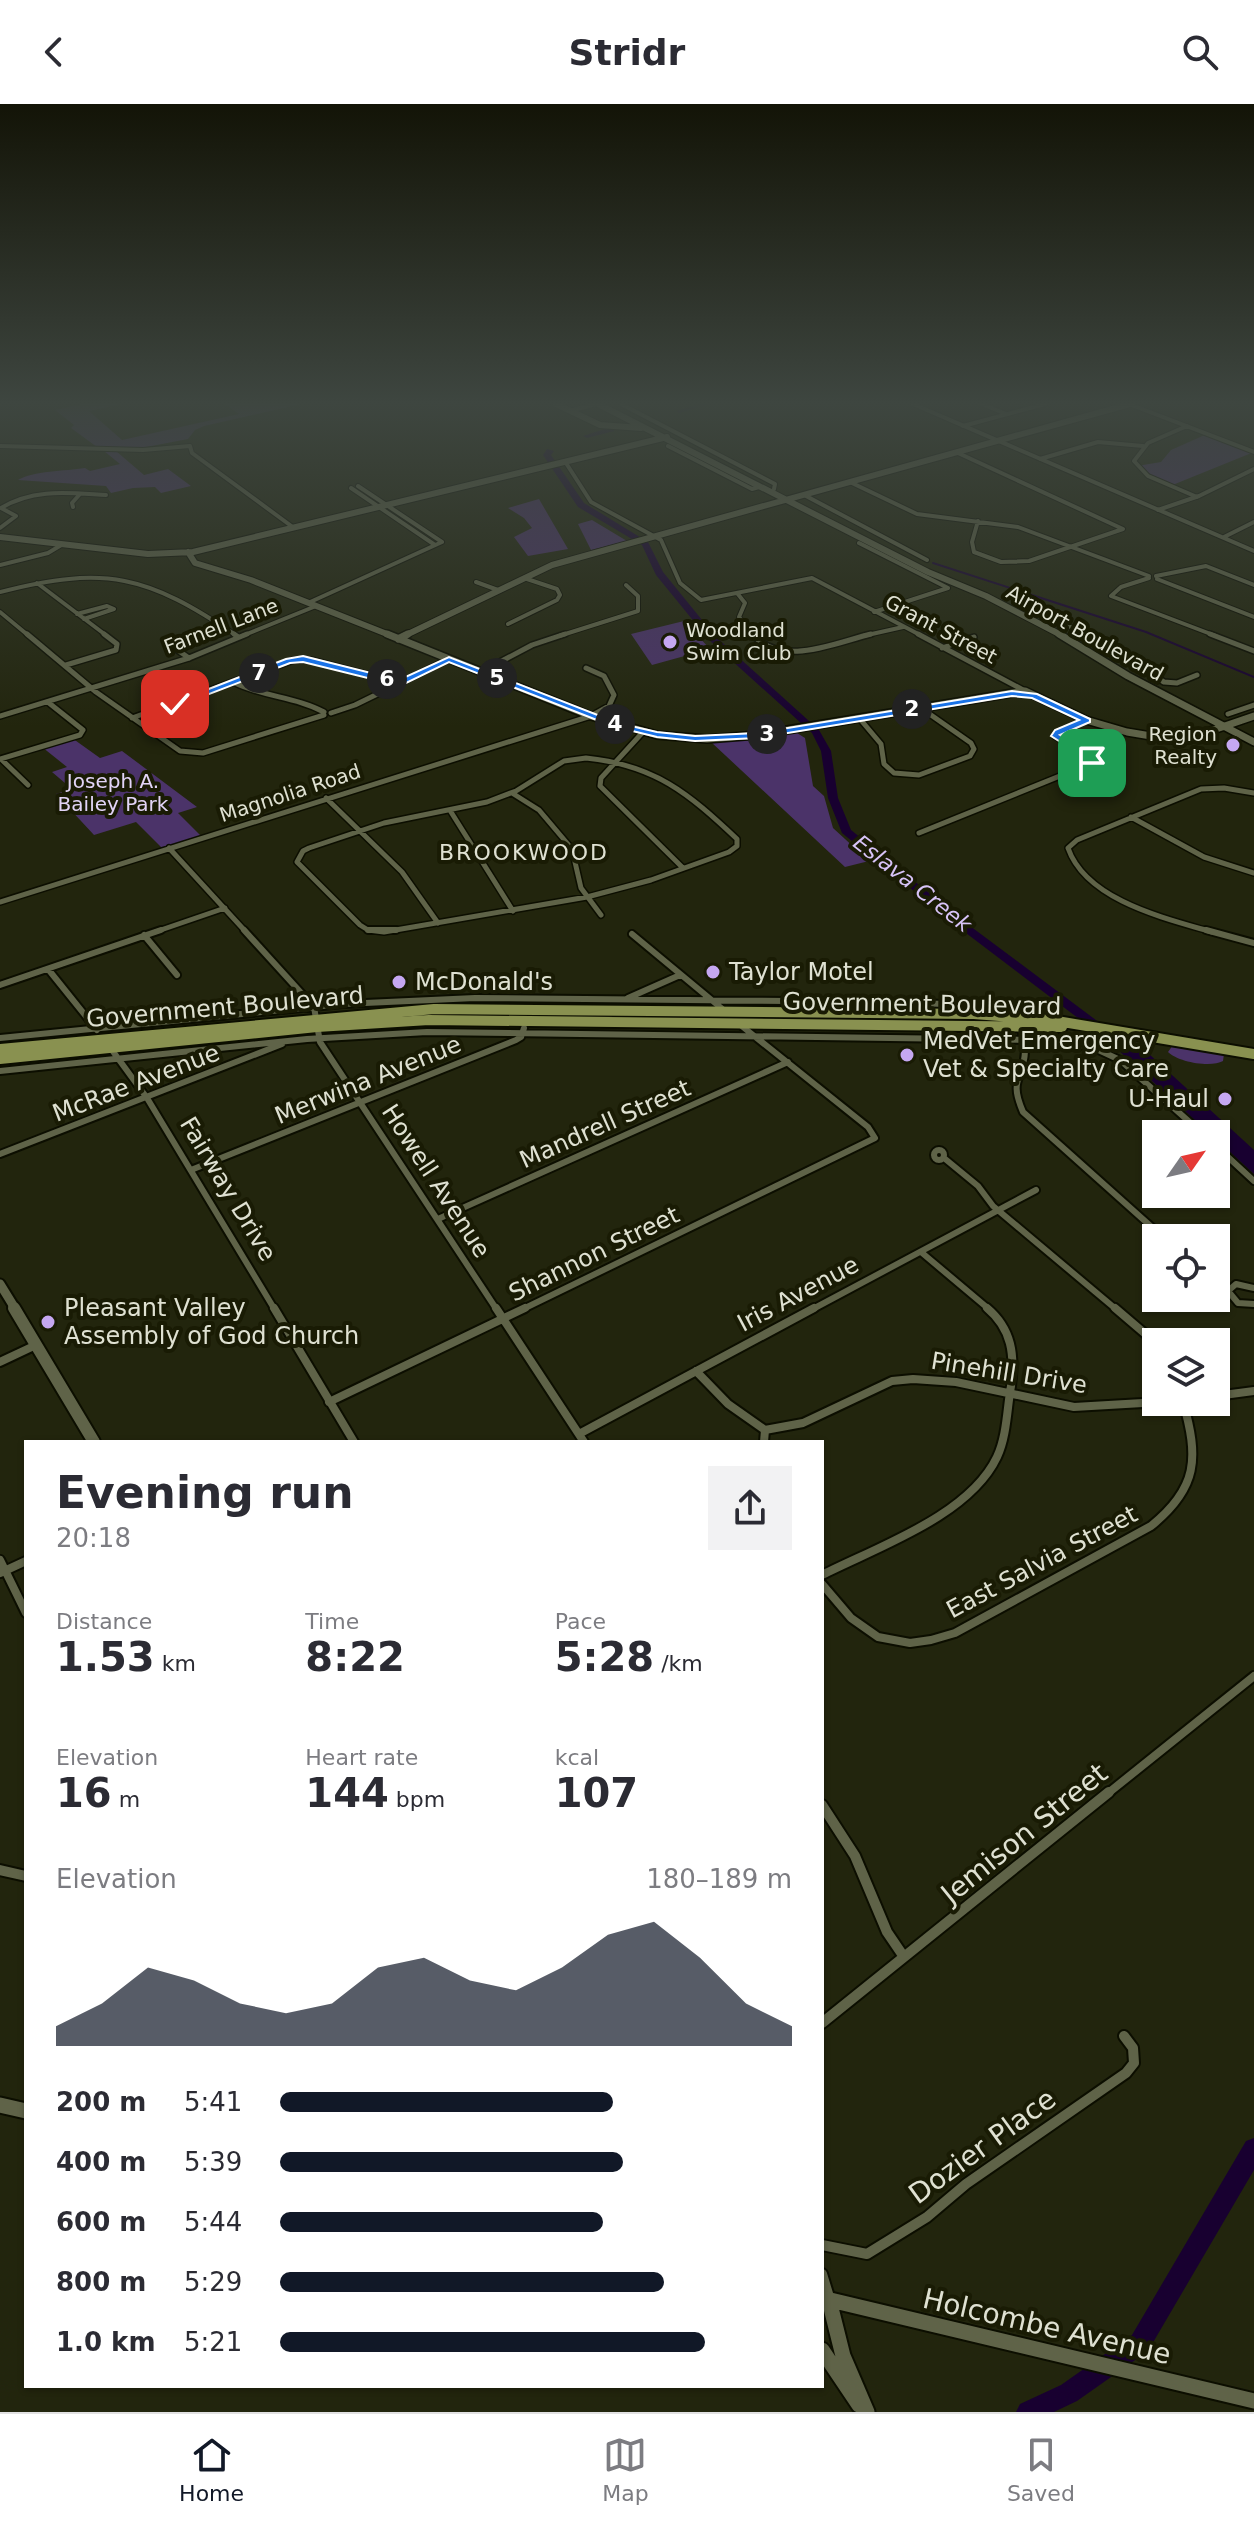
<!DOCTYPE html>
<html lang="en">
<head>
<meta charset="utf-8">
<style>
	body { margin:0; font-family:"DejaVu Sans",sans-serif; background:#f2f2f3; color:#2b2b33; height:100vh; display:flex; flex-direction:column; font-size:30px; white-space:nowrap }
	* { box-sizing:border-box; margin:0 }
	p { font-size:26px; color:#7c7c81 }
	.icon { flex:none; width:44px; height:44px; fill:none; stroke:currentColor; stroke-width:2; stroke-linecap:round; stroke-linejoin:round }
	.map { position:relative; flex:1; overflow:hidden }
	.details { position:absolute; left:24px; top:1336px; width:800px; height:948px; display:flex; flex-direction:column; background:#fff; border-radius:0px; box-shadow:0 2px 6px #0004 }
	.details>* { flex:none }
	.needle { width:52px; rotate:56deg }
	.buttons { position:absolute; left:1142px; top:1016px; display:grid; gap:16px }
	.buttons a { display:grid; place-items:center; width:88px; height:88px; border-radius:0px; background:#fff; box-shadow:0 2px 6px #0004; font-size:40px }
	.pin { position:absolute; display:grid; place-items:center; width:68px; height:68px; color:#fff; margin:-34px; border-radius:16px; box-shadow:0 4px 12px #0006 }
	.km { position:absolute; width:40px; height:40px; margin:-20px; border-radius:50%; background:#222; color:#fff; font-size:22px; line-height:40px; text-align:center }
	.round { display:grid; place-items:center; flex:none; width:84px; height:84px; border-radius:0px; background:#f2f2f3 }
	.head { display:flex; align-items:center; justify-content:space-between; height:136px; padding:0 32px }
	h1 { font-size:44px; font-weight:700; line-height:60px }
	.metrics { display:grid; grid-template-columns:repeat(3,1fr); gap:12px; height:136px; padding:8px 32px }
	.metrics div { display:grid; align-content:center }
	.metrics b { font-size:40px; font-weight:700 }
	.metrics small { font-size:22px; font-weight:400 }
	.metrics p { font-size:22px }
	.chart { height:224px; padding:16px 32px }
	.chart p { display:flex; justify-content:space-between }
	.chart svg { width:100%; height:144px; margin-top:8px; fill:#111827; opacity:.7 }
	ul { padding:0 32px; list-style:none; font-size:26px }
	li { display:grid; grid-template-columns:128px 96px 1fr; align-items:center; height:60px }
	li i { height:20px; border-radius:10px; background:#111827 }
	header { display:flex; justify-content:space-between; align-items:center; height:104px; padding:0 32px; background:#fff; font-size:36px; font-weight:700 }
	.dock { display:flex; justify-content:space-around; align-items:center; height:112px; border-top:2px solid #e1e1e2; background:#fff; font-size:22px; color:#7c7c81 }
	.dock a { display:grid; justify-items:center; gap:4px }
	.dock .current { color:#111827 }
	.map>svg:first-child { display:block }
	.green { fill:#4b3369 }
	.water { fill:#180030 }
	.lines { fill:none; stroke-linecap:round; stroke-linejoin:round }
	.stream { stroke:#180030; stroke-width:2 }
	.river { fill:#180030; fill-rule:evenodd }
	.street-far4-casing { stroke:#0c0e00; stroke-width:6 }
	.street-far3-casing { stroke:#0c0e00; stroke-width:8 }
	.street-far2-casing { stroke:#0c0e00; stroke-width:10 }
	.street-far1-casing { stroke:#0c0e00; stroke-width:12 }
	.street-casing { stroke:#0c0e00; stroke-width:14 }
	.secondary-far4-casing { stroke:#0c0e00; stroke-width:8 }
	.secondary-far3-casing { stroke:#0c0e00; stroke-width:10 }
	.secondary-far2-casing { stroke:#0c0e00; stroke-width:13 }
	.secondary-far1-casing { stroke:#0c0e00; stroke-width:16 }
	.secondary-casing { stroke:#0c0e00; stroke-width:19 }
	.primary-casing { stroke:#0c0e00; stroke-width:14 }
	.street-far4 { stroke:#5f6348; stroke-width:4 }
	.street-far3 { stroke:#5f6348; stroke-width:5 }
	.street-far2 { stroke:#5f6348; stroke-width:6 }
	.street-far1 { stroke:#5f6348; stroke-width:8 }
	.street { stroke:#5f6348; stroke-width:10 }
	.secondary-far4 { stroke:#5f6348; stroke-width:6 }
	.secondary-far3 { stroke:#5f6348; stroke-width:7 }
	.secondary-far2 { stroke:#5f6348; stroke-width:9 }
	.secondary-far1 { stroke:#5f6348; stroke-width:12 }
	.secondary { stroke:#5f6348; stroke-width:15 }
	.primary { stroke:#899150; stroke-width:10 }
	.route { fill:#1a73e8; stroke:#fff; stroke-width:2 }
	.poi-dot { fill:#c5a7f1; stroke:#191b04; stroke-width:3 }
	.labels { text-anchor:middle; stroke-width:8; stroke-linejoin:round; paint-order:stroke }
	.far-street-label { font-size:20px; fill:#dfe1d2; stroke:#191b04 }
	.far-poi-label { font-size:20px; fill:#dfe1d2; stroke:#191b04; text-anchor:start }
	.far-park-label { font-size:20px; fill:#e2d4f7; stroke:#191b04 }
	.far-neighbourhood-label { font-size:22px; letter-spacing:2px; fill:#dfe1d2; stroke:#191b04 }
	.far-water-label { font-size:22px; font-style:italic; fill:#d7c3f7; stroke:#191b04 }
	.poi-label { font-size:24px; fill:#dfe1d2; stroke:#191b04; text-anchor:start }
	.street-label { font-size:24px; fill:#dfe1d2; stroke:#191b04 }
	.near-street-label { font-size:28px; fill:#dfe1d2; stroke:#191b04 }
</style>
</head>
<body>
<header><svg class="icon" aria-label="back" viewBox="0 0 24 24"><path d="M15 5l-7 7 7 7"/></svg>Stridr<svg class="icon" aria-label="search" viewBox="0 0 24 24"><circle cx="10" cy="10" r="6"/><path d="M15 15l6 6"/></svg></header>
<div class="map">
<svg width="1254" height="2308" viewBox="0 0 1254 2308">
	<rect width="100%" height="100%" fill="#22250d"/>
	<!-- green -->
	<path class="green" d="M82,300H121L89,307L122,336L239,310L225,300H301L204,322L195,326L188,335L141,344L97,343L71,324L74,321L55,306Z
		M1207,330L1254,348L1170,382L1137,362L1161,358L1171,346Z
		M104,347H116L144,371L168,365L191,382L161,389L155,383L133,384L111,389L106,382L18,376C33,367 65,367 85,364L90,367L120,360Z
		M539,395L568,445L528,452L514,433L532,424L524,414L508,404Z
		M592,416L627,437L591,446L578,420Z
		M684,517L710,545L652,561L631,530Z
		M797,629L805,634L813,682L824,692L833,724L869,757L845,763L711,638Z
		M72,634L100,654L122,647L197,703L178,709L202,733L163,745L136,718L94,731L56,690L72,685L52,668L67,663L42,643Z
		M1173,941L1219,948L1224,950L1223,957C1211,964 1178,958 1168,948Z"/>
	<!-- water -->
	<path class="water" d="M1105,934L1137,939L1254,1046V1070L1216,1035V1030H1210Z"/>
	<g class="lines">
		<!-- stream -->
		<path class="stream" d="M933,459L1146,528L1254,573
			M944,927L1011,930
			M1039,933L1113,940"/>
		<!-- river -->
		<path class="river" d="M699,300H710L679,309L676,307Z
			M611,323L614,327L587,334L583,332Z
			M547,345L554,347L551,351L584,399L648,438L663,468L715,532L819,626L831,647L838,694L851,726L970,822L1132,943L1134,946L1132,949H1124L962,826L842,729L828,694L821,647L812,629L709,536L656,471L642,441L578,403L543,351Z
			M1254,2034V2066L1148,2247L1077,2297L1054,2308H1016L1020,2300L1061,2281L1132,2231L1246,2037Z"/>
		<defs>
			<path id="street-far4" d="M621,300L775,380L774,385
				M913,300L1254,447
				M982,300L1006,310
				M1129,300L1254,348
				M570,307L596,300
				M963,322L1045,300
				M1187,322L1148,339L1134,357L1148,372L1197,393
				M0,342L143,346L190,342L192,349L294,424
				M668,342L752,385L759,383
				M958,349L1123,425L1029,457L1001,458L974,448L972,438L978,417
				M1040,355L1098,338L1143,342
				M566,359L591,398L661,436L680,479L701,496L812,474L922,532
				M852,379L917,410L1018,423L1149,472
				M358,382L442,438
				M351,384L435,441
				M806,392L927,456
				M73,403L72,399L80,390
				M1158,406L1199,392L1254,365
				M0,424L16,412L1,404C34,384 69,389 106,391
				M1224,433L1254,418
				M859,439L948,484
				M0,461L48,449L63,440
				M1156,472L1206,462L1254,481
				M1149,474L1121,483L1111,492L1216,532
				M1157,475L1254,513
				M476,478L498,486
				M37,479L107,532
				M0,488C106,461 147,471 237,532
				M737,489L745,499L739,513L754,532
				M1016,495L1088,532
				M308,499L442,438
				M0,508L29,532
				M874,508L948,484
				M77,510L107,502L114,505L84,515
				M508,520L557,496L560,491L557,485L524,474
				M242,532L316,502
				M559,532L638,507V492L626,481
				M863,532L903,523"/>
			<path id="street-far3" d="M27,530L96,588L180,647L203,649L324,611
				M234,530L238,533
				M752,530C782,564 834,539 871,530
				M918,530L1025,587
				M1085,530L1164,578L1177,579L1197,571
				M1210,530L1254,547
				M173,543L189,554
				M942,544L974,533
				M66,561L116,546L117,540L104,530
				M481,568L532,541L565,530
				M235,579C264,593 296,593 324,608
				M331,609L355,601L449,555
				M1228,610L1254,601
				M0,612L189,554L247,530
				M132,614L294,556H312L400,579
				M860,615L881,640L884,660L894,669L919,671L970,652L974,645L971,639L921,604
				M643,628L601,674L600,682L683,764
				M586,654C655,661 688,689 737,735V742L729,748L651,776L587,793L384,828L368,826L360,821L297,758L303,747L309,744L384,719L487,698L516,687L564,657Z
				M0,655L80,631L83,626L49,599
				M1,655L28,681
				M512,689L539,706L572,745L581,784L601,811
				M326,694L402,768L438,819
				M451,708L513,807
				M1131,713L1204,753L1254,769
				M919,729L1092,659L1091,654L1055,632L1086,616
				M169,744L246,828
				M0,798L591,612L609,602L614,591L604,572L586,564
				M155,828L225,804
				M1212,828C1164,814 1086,796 1068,744L1077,736L1201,685L1224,684L1254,689"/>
			<path id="street-far2" d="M244,826L314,903L320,938L497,1206
				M368,826H396
				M1206,826L1254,839
				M632,830L726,908
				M144,831L177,871
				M48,865L97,926
				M0,881L161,826
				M628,894L680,871
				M0,934L343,900L475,894L896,898L1015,903C1018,918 1025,932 1025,947C1024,977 1008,973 1023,1008L1164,1134
				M109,942L147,994L275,1206
				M0,967L307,935L427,928L1041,936L1092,943L1120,956L1203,1030
				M1216,1042L1254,1077
				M934 1051a5 5 0 1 1 10 0a5 5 0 1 1-10 0Z
				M0,1050L282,940
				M944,1054L978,1082L993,1102L1117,1206
				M191,1066L516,936L521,933L524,924
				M438,1115L788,958
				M921,1148L990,1206
				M1216,1179L1229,1190
				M1254,1184L1236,1180L1228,1187L1238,1199L1254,1200
				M521,1206L875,1034L868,1023L738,919
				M811,1206L1036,1086"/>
			<path id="street-far1" d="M274,1204L354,1338
				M496,1204L584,1338
				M1115,1204L1156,1239
				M0,1258L36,1241
				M696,1267L728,1300L765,1326L764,1338
				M1216,1292L1254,1287
				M329,1298L525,1204
				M765,1326L803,1319L892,1277L913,1275L956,1278L1074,1303L1160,1298
				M579,1330L814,1204
				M0,1456L26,1509
				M0,1469L26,1457
				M822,1471C877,1443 969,1412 997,1353C1007,1332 1007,1304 1011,1282C1015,1251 1012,1225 987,1204
				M822,1480L851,1514L878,1533L910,1539L931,1536L955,1529L1151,1422C1198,1384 1199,1354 1183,1298
				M1107,1690L1254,1572"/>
			<path id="street" d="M822,1701L855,1752L887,1828L904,1853
				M0,1766L26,1772
				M822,1919L1109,1688
				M822,2141L867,2150L927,2113L966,2080L1126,1969L1134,1959L1133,1944L1124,1932
				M822,2170L829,2193"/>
			<path id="secondary-far4" d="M556,300L600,321L641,324
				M598,300L928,468L986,492L1063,532
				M0,433L148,450L193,448L667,333
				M188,448L195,459L251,476L392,532
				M404,532L552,461L1130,300"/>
			<path id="secondary-far3" d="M387,530L591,612L657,631L707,635L757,631L1025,587L1086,616L1127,628L1181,637L1254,612
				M1059,530L1128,572L1254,638
				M398,535L408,530"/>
			<path id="secondary-far2" d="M0,1180L16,1206"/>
			<path id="secondary-far1" d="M14,1204L94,1338"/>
			<path id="secondary" d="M0,2001L26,2007
				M822,2194L1254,2297
				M829,2196L843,2252L867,2308
				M822,2246L859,2301"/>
			<path id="primary" d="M0,945L434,905L974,910L1051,916L1254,950
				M0,955L317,923L429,916L1062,923"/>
		</defs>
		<!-- street-far4 casing -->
		<use href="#street-far4" class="street-far4-casing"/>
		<!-- street-far3 casing -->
		<use href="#street-far3" class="street-far3-casing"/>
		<!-- street-far2 casing -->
		<use href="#street-far2" class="street-far2-casing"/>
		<!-- street-far1 casing -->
		<use href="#street-far1" class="street-far1-casing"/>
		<!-- street casing -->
		<use href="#street" class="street-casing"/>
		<!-- secondary-far4 casing -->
		<use href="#secondary-far4" class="secondary-far4-casing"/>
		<!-- secondary-far3 casing -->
		<use href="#secondary-far3" class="secondary-far3-casing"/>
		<!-- secondary-far2 casing -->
		<use href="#secondary-far2" class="secondary-far2-casing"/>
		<!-- secondary-far1 casing -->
		<use href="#secondary-far1" class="secondary-far1-casing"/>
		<!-- secondary casing -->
		<use href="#secondary" class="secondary-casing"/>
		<!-- primary casing -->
		<use href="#primary" class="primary-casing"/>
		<!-- street-far4 -->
		<use href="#street-far4" class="street-far4"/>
		<!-- street-far3 -->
		<use href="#street-far3" class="street-far3"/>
		<!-- street-far2 -->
		<use href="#street-far2" class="street-far2"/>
		<!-- street-far1 -->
		<use href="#street-far1" class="street-far1"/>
		<!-- street -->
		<use href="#street" class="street"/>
		<!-- secondary-far4 -->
		<use href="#secondary-far4" class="secondary-far4"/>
		<!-- secondary-far3 -->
		<use href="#secondary-far3" class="secondary-far3"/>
		<!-- secondary-far2 -->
		<use href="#secondary-far2" class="secondary-far2"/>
		<!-- secondary-far1 -->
		<use href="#secondary-far1" class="secondary-far1"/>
		<!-- secondary -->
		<use href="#secondary" class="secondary"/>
		<!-- primary -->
		<use href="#primary" class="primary"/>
	</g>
	<!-- sky -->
	<linearGradient id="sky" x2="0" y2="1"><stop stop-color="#131407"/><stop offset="0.48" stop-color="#3e4640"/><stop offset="1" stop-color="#3e4640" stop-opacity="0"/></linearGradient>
	<rect width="1254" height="623" fill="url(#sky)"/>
	<!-- route -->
	<path class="route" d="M303,552L399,576L449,553L618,619L657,628L695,632L757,629L1012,587L1037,590L1090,615V618L1060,631L1094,652L1097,659L1089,661L1087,655L1051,632L1055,626L1079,616L1032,594L1012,592L757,634L695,637L657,633L612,622L449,558L400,582L303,558L290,559L178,602L170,600L286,555Z"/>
	<!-- markers -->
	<g class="poi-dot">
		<circle cx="670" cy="538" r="8"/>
		<circle cx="1233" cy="641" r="8"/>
		<circle cx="713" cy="868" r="8"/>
		<circle cx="399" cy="878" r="8"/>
		<circle cx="907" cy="951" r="8"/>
		<circle cx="1225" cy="995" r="8"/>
		<circle cx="48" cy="1218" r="8"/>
	</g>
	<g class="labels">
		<!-- far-street labels -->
		<g class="far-street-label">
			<text transform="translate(221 522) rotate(-21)" y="7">Farnell Lane</text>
			<text transform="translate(941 525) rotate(28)" y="7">Grant Street</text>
			<text transform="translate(1085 529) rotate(29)" y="7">Airport Boulevard</text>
			<text transform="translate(290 689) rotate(-18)" y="7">Magnolia Road</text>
		</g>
		<!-- far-poi labels -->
		<g class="far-poi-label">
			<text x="686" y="533">Woodland<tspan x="686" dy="23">Swim Club</tspan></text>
			<text x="1217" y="637" text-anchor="end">Region<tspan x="1217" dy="23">Realty</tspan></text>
		</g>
		<!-- far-park labels -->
		<g class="far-park-label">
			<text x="113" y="684">Joseph A.<tspan x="113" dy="23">Bailey Park</tspan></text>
		</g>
		<!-- far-neighbourhood labels -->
		<g class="far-neighbourhood-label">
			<text x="524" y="756">BROOKWOOD</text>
		</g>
		<!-- far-water labels -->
		<g class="far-water-label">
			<text transform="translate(913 779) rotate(38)" y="8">Eslava Creek</text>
		</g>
		<!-- poi labels -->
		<g class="poi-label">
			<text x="729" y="876">Taylor Motel</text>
			<text x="415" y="886">McDonald's</text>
			<text x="923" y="945">MedVet Emergency<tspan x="923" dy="28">Vet &amp; Specialty Care</tspan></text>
			<text x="1209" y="1003" text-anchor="end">U-Haul</text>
			<text x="64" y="1212">Pleasant Valley<tspan x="64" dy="28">Assembly of God Church</tspan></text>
		</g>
		<!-- street labels -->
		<g class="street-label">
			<text transform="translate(922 900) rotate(1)" y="8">Government Boulevard</text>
			<text transform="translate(225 903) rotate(-5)" y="8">Government Boulevard</text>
			<text transform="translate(368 976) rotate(-22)" y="8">Merwina Avenue</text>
			<text transform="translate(136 979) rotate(-21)" y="8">McRae Avenue</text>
			<text transform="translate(605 1020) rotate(-24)" y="8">Mandrell Street</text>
			<text transform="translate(436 1077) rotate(57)" y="8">Howell Avenue</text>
			<text transform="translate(228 1085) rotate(59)" y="8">Fairway Drive</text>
			<text transform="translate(594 1150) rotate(-26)" y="8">Shannon Street</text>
			<text transform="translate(798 1190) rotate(-28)" y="8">Iris Avenue</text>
			<text transform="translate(1009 1269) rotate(9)" y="8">Pinehill Drive</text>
			<text transform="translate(1042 1458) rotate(-28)" y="8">East Salvia Street</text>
		</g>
		<!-- near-street labels -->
		<g class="near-street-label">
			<text transform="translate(1024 1729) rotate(-39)" y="10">Jemison Street</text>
			<text transform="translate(982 2042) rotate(-36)" y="10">Dozier Place</text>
			<text transform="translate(1047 2222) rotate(13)" y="10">Holcombe Avenue</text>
		</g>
	</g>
</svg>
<div class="buttons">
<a><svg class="needle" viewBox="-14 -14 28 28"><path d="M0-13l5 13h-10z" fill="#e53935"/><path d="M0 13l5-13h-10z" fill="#7c7c81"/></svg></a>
<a><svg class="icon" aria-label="locate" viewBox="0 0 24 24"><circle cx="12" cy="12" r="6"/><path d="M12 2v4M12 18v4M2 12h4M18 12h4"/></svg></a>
<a><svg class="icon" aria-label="layers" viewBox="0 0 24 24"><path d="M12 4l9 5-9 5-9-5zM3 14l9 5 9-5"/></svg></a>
</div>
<div class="pin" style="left:1092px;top:659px;background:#1e9e55"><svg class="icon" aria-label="arrive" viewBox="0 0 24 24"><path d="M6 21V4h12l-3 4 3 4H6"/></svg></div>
<div class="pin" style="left:175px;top:600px;background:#d93025"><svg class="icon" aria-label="check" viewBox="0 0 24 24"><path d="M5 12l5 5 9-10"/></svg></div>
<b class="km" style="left:912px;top:605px">2</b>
<b class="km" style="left:767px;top:630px">3</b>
<b class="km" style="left:615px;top:620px">4</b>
<b class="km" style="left:497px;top:574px">5</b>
<b class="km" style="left:387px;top:575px">6</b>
<b class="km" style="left:259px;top:569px">7</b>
<section class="details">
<div class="head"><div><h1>Evening run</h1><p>20:18</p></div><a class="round"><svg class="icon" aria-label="share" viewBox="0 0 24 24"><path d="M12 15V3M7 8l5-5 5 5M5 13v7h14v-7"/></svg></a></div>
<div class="metrics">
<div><p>Distance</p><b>1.53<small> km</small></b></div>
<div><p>Time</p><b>8:22</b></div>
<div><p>Pace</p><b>5:28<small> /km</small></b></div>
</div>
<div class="metrics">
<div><p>Elevation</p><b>16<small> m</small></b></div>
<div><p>Heart rate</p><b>144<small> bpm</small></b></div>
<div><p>kcal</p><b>107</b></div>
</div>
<div class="chart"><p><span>Elevation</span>180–189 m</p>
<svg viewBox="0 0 160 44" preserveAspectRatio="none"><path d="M0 44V38L10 31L20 20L30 24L40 31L50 34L60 31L70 20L80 17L90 24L100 27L110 20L120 10L130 6L140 17L150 31L160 38V44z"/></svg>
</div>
<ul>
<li><b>200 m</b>5:41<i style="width:65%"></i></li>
<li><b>400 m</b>5:39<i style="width:67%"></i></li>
<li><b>600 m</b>5:44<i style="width:63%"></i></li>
<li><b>800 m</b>5:29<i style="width:75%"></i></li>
<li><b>1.0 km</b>5:21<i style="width:83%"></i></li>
</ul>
</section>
</div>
<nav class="dock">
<a class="current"><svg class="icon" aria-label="home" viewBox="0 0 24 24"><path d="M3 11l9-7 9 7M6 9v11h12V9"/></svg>Home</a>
<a><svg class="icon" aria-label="map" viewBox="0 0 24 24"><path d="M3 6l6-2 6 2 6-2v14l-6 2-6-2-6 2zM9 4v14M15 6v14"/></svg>Map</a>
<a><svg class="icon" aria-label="saved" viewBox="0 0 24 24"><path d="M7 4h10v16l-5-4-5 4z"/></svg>Saved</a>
</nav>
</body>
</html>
